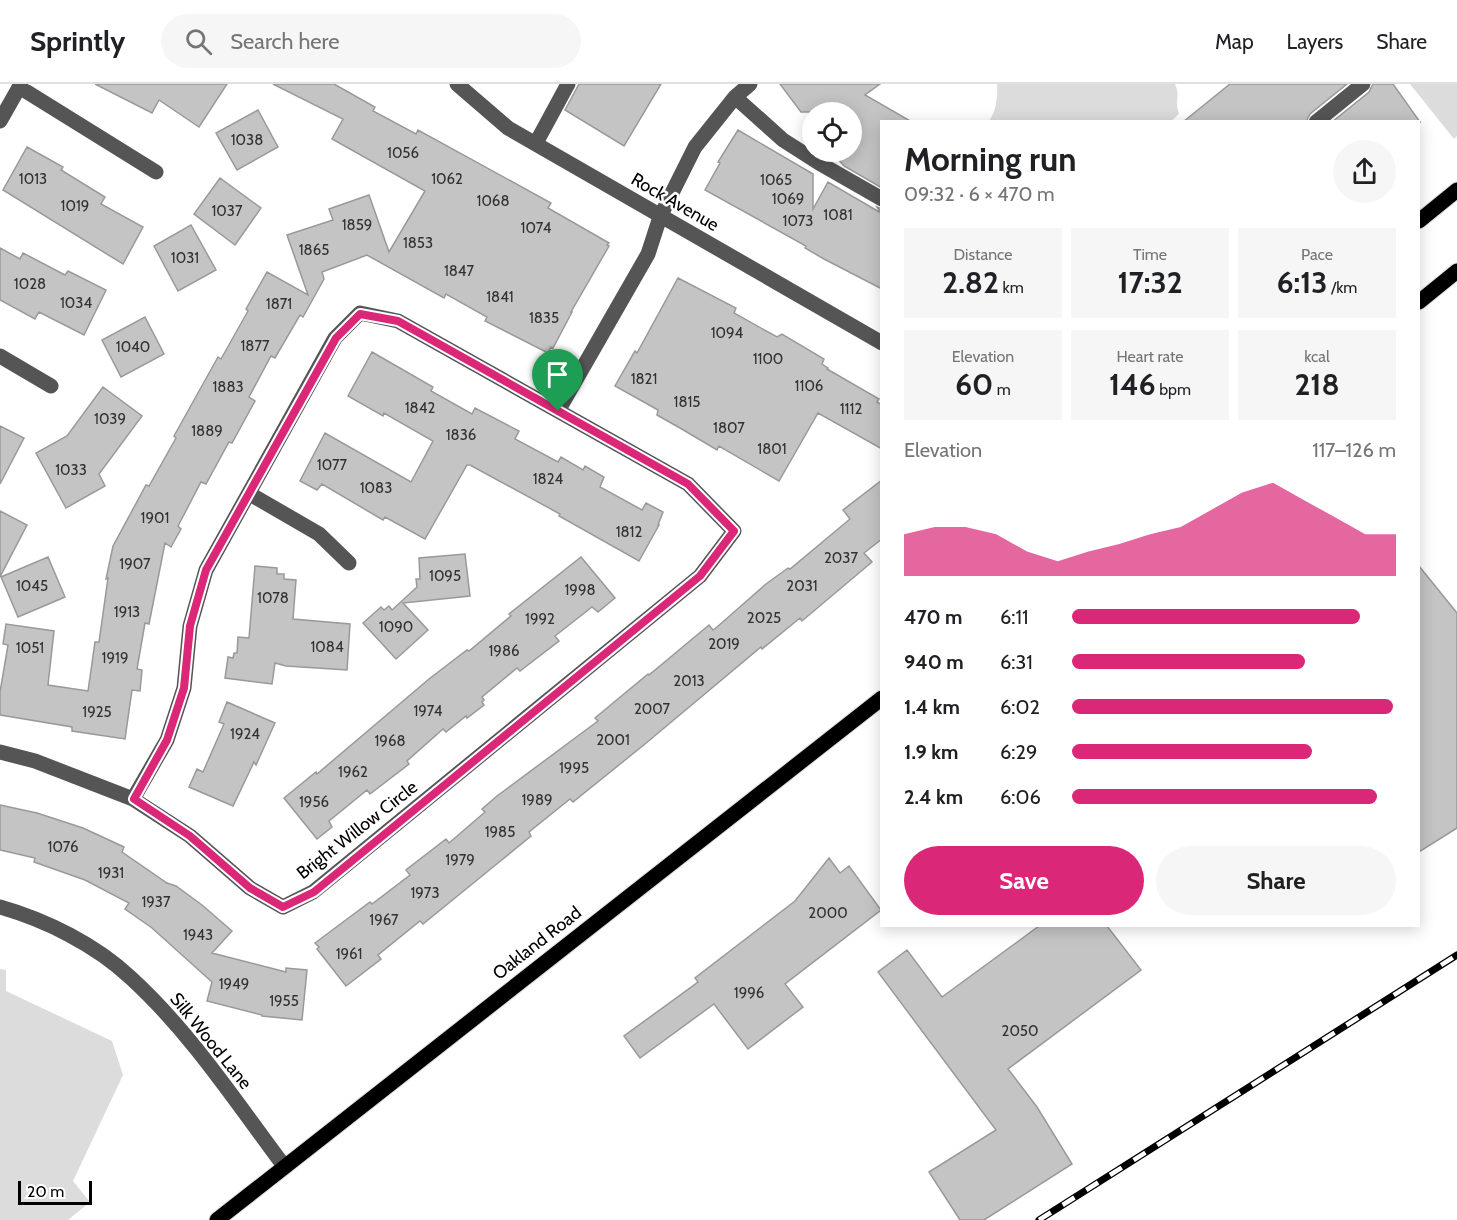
<!DOCTYPE html>
<html lang="en">
<head>
<meta charset="utf-8">
<style>
	body { margin:0; font-family:Cabin,sans-serif; background:#f6f6f6; color:#202124; height:100vh; display:flex; flex-direction:column; font-size:22px; white-space:nowrap }
	* { box-sizing:border-box; margin:0 }
	p { font-size:20px; color:#757577 }
	.icon { flex:none; width:33px; height:33px; fill:none; stroke:currentColor; stroke-width:2; stroke-linecap:round; stroke-linejoin:round }
	.map { position:relative; flex:1; overflow:hidden }
	.details { position:absolute; left:880px; top:36px; width:540px; height:807px; display:flex; flex-direction:column; background:#fff; border-radius:0px; box-shadow:0 3px 15px #0003 }
	.details>* { flex:none }
	.tools { position:absolute; left:802px; top:18px; display:grid; gap:12px }
	.tools a { display:grid; place-items:center; width:60px; height:60px; border-radius:50%; background:#fff; box-shadow:0 3px 15px #0003; font-size:30px }
	.scale { position:absolute; left:18px; bottom:15px; width:74px; box-sizing:border-box; padding-left:6px; border:3px solid #000; border-top:0; font-size:16px; line-height:21px; white-space:nowrap; color:#000; -webkit-text-stroke:4px #fff; paint-order:stroke }
	.pin { position:absolute; display:grid; place-items:center; width:51px; height:51px; color:#fff; margin:-62px -26px; border-radius:50% 50% 50% 0; rotate:-45deg; box-shadow:0 0 6px #0007 }
	.pin .icon { rotate:45deg }
	.round { display:grid; place-items:center; flex:none; width:63px; height:63px; border-radius:32px; background:#f6f6f6 }
	.summary { display:flex; align-items:center; justify-content:space-between; height:102px; padding:0 24px }
	h1 { font-size:33px; font-weight:700; line-height:45px }
	.figures { display:grid; grid-template-columns:repeat(3,1fr); gap:9px; height:102px; padding:6px 24px }
	.figures div { display:grid; align-content:center; border-radius:0px; background:#f6f6f6; text-align:center }
	.figures b { font-size:30px; font-weight:700 }
	.figures small { font-size:16px; font-weight:400 }
	.figures p { font-size:16px }
	.chart { height:168px; padding:12px 24px }
	.chart p { display:flex; justify-content:space-between }
	.chart svg { width:100%; height:108px; margin-top:6px; fill:#db2777; opacity:.7 }
	.primary-button { display:flex; gap:12px; margin-top:auto; padding:12px 24px }
	.primary-button a { flex:1; height:69px; border-radius:36px; background:#db2777; color:#fff; font-size:24px; font-weight:700; line-height:69px; text-align:center }
	.primary-button a+a { background:#f6f6f6; color:#202124 }
	ul { padding:0 24px; list-style:none; font-size:20px }
	li { display:grid; grid-template-columns:96px 72px 1fr; align-items:center; height:45px }
	li i { height:15px; border-radius:8px; background:#db2777 }
	header { display:flex; align-items:center; gap:36px; box-sizing:border-box; height:84px; padding:0 30px; background:#fff; border-bottom:2px solid #e0e0e0 }
	header strong { font-size:28px }
	nav { display:flex; gap:33px; margin-inline-start:auto; font-size:21px }
	.search { width:420px; height:54px; background:#f6f6f6; display:flex; align-items:center; gap:15px; box-sizing:border-box; padding:0 21px; border-radius:33px; color:#757577; font-size:22px }
	.map>svg:first-child { display:block }
	.green { fill:#dcdcdc }
	.building { fill:#c4c4c4; stroke:#999; stroke-width:1.5 }
	.lines { fill:none; stroke-linecap:round; stroke-linejoin:round }
	.major-casing { stroke:#dbdbdb; stroke-width:17 }
	.minor { stroke:#555; stroke-width:15 }
	.major { stroke:#000; stroke-width:15 }
	.rail-casing { stroke:#000; stroke-width:7 }
	.rail { stroke:#fff; stroke-width:4.5; stroke-dasharray:14; stroke-linecap:butt }
	.route-casing { stroke:#fff; stroke-width:12 }
	.route { stroke:#db2777; stroke-width:8 }
	.labels { text-anchor:middle; stroke-width:5; stroke-linejoin:round; paint-order:stroke }
	.number-label { font-size:15px; fill:#313131 }
	.street-label { font-size:18px; fill:#000; stroke:#fff }
</style>
</head>
<body>
<header>
<strong>Sprintly</strong>
<div class="search"><svg class="icon" aria-label="search" viewBox="0 0 24 24"><circle cx="10" cy="10" r="6"/><path d="M15 15l6 6"/></svg>Search here</div>
<nav><a>Map</a><a>Layers</a><a>Share</a></nav>
</header>
<div class="map">
<svg width="1457" height="1136" viewBox="0 0 1457 1136">
	<rect width="100%" height="100%" fill="#fff"/>
	<!-- green -->
	<path class="green" d="M997,0H1175C1181,13 1174,15 1179,30L1170,38L989,37C996,28 998,12 997,0Z
		M1410,0H1457V52L1454,55Z
		M0,885L6,886V907L112,957L123,991L73,1097L90,1118L68,1136H0Z"/>
	<!-- building -->
	<path class="building" d="M95,0H227L199,43L159,16L152,29Z
		M273,0H334L375,23L373,27L416,50L418,46L551,119L548,124L609,159L607,161L609,162L571,228H572L553,264L551,263L548,269L485,237L487,233L446,210L444,214L367,171L322,188L324,195L303,233L300,231L275,274L271,272L249,313L255,317L232,359L229,358L206,400L201,398L178,442L181,445L171,463L165,459L149,540L145,539L137,585L142,586L140,607L132,606L125,655L72,647V643L0,631V608L8,561L3,560L6,540L54,547L48,601L88,607L95,558H99L108,494L106,495L113,462L146,401L149,402L176,354L174,352L218,273L221,275L248,227L246,225L267,188L308,211L287,151L333,136L329,125L369,111L389,168L425,107L332,55L343,35Z
		M579,0H661L624,62L565,26Z
		M780,0H880L865,11L912,38H882V104L844,82L832,68H852V28H801Z
		M1230,0H1347L1310,30L1306,38H1183Z
		M1373,0H1393L1420,38H1332L1369,8Z
		M258,26L278,63L237,86L216,49Z
		M738,46L813,90V125L828,98L881,129L877,123L882,125V205L824,175L805,164L806,162L705,106L720,79L718,78Z
		M27,63L63,83L61,86L105,113L101,120L143,143L123,180L3,106Z
		M220,94L261,124L235,161L194,130Z
		M191,141L216,186L178,207L154,162Z
		M0,164L20,175L23,169L65,191L68,187L106,206L84,251L39,228L35,235L0,216Z
		M678,194L736,224L734,229L777,253L782,250L824,275L822,280L828,284L827,285L879,315L877,318L882,321V365L818,329L779,397L719,362L717,366L680,344L657,331L658,326L615,302L635,267L637,269Z
		M145,233L164,270L121,293L102,256Z
		M372,268L433,303L431,307L472,330L475,324L519,347L515,355L558,378L561,373L583,386L585,382L604,393L600,403L642,426L646,419L663,428L658,441H659L639,477L559,432L560,430L470,381H467L425,455L385,433L383,436L322,400L317,406L300,397L325,349L411,398L433,357L384,329L383,332L348,312Z
		M103,303L142,332L99,390L105,402L66,424L36,369L67,352Z
		M0,342L24,354L0,400Z
		M882,396V455L864,469L872,478L802,537L800,534L762,565L761,563L645,660L573,718L570,715L529,748L531,752L498,779L423,840L420,837L378,871L381,875L346,902L317,865L319,863L315,859L370,818L372,820L410,791L406,786L446,755L449,759L485,728L482,725L497,712L598,637L595,634L648,590L649,591L709,541L713,546L717,543L766,500L788,484L790,485L850,435L843,426Z
		M0,427L27,441L0,493Z
		M465,470L470,512L403,519L428,546L396,575L363,539L381,523L384,526L389,522L392,526L417,503L416,495H420L419,474Z
		M48,473L65,513L18,533L1,493Z
		M581,473L615,514L598,528L592,523L555,552L559,557L520,587L517,584L482,613L484,616L482,618L484,621L467,634L466,632L446,648L443,645L407,677L409,680L370,710L367,706L329,737L332,743L317,755L284,714L316,688L317,690L429,595L467,566L469,567L511,532L509,530Z
		M255,482L277,484V490H284V495L296,496L293,535L350,540L347,586L286,582L275,579L272,600L225,594L228,573L233,574L234,569H237L238,553L249,554Z
		M1419,482L1457,529V744L1419,768Z
		M227,618L275,639L256,681L254,678L233,722L189,703L197,685L203,688L224,640L219,638Z
		M0,721L37,729L83,744L124,763L122,768L167,799L176,802L202,821L232,847L212,869L286,888V884L307,886L302,936L262,932V931L207,917L212,898L152,844L125,825L129,819L85,796L34,778L35,774L0,766Z
		M829,774L840,789L849,782L881,826L785,900L803,923L748,965L714,920L640,974L624,952L698,898L695,894L795,817Z
		M1039,842H1107L1141,886L1008,985L1037,1023L1072,1080L984,1136H960L929,1088L996,1046L878,888L907,866L942,913Z"/>
	<g class="lines">
		<defs>
			<path id="major" d="M1419,137L1457,106
				M1419,218L1457,187
				M217,1136L882,614"/>
		</defs>
		<!-- major casing -->
		<use href="#major" class="major-casing"/>
		<!-- minor -->
		<path class="minor" d="M457,0L508,44L882,259
			M19,3L156,88
			M735,13L783,56L819,79L882,115
			M0,37L21,0
			M1316,38L1363,0
			M536,59L568,0
			M360,229L398,237L688,400L734,447L700,492L313,808L283,823L250,804L190,752L133,715L167,656L184,604L190,542L206,486L335,254Z
			M0,272L51,302
			M558,327L648,170L660,133L695,63L735,13L750,0
			M250,410L319,450L349,479
			M0,668L35,677L133,715
			M0,823C46,836 96,861 131,894C191,949 236,1018 284,1082"/>
		<!-- major -->
		<use href="#major" class="major"/>
		<defs>
			<path id="rail" d="M1039,1136L1457,871"/>
		</defs>
		<!-- rail casing -->
		<use href="#rail" class="rail-casing"/>
		<!-- rail -->
		<use href="#rail" class="rail"/>
	</g>
	<g class="lines">
		<defs>
			<path id="route" d="M360,230L398,237L688,400L734,447L700,492L314,808L283,823L250,804L190,752L134,715L167,656L184,604L190,542L206,486L336,254Z"/>
		</defs>
		<!-- route casing -->
		<use href="#route" class="route-casing"/>
		<!-- route -->
		<use href="#route" class="route"/>
	</g>
	<g class="labels">
		<!-- number labels -->
		<g class="number-label">
			<text x="247" y="61">1038</text>
			<text x="403" y="74">1056</text>
			<text x="33" y="100">1013</text>
			<text x="447" y="100">1062</text>
			<text x="776" y="101">1065</text>
			<text x="788" y="120">1069</text>
			<text x="493" y="122">1068</text>
			<text x="75" y="127">1019</text>
			<text x="227" y="132">1037</text>
			<text x="838" y="136">1081</text>
			<text x="798" y="142">1073</text>
			<text x="357" y="146">1859</text>
			<text x="536" y="149">1074</text>
			<text x="418" y="164">1853</text>
			<text x="314" y="171">1865</text>
			<text x="185" y="179">1031</text>
			<text x="459" y="192">1847</text>
			<text x="30" y="205">1028</text>
			<text x="500" y="218">1841</text>
			<text x="76" y="224">1034</text>
			<text x="279" y="225">1871</text>
			<text x="544" y="239">1835</text>
			<text x="727" y="254">1094</text>
			<text x="255" y="267">1877</text>
			<text x="133" y="268">1040</text>
			<text x="768" y="280">1100</text>
			<text x="644" y="300">1821</text>
			<text x="809" y="307">1106</text>
			<text x="228" y="308">1883</text>
			<text x="687" y="323">1815</text>
			<text x="420" y="329">1842</text>
			<text x="851" y="330">1112</text>
			<text x="110" y="340">1039</text>
			<text x="729" y="349">1807</text>
			<text x="207" y="352">1889</text>
			<text x="461" y="356">1836</text>
			<text x="772" y="370">1801</text>
			<text x="332" y="386">1077</text>
			<text x="71" y="391">1033</text>
			<text x="548" y="400">1824</text>
			<text x="376" y="409">1083</text>
			<text x="155" y="439">1901</text>
			<text x="629" y="453">1812</text>
			<text x="841" y="479">2037</text>
			<text x="135" y="485">1907</text>
			<text x="445" y="497">1095</text>
			<text x="32" y="507">1045</text>
			<text x="802" y="507">2031</text>
			<text x="580" y="511">1998</text>
			<text x="273" y="519">1078</text>
			<text x="127" y="533">1913</text>
			<text x="764" y="539">2025</text>
			<text x="540" y="540">1992</text>
			<text x="396" y="548">1090</text>
			<text x="724" y="565">2019</text>
			<text x="327" y="568">1084</text>
			<text x="30" y="569">1051</text>
			<text x="504" y="572">1986</text>
			<text x="115" y="579">1919</text>
			<text x="689" y="602">2013</text>
			<text x="652" y="630">2007</text>
			<text x="428" y="632">1974</text>
			<text x="97" y="633">1925</text>
			<text x="245" y="655">1924</text>
			<text x="613" y="661">2001</text>
			<text x="390" y="662">1968</text>
			<text x="574" y="689">1995</text>
			<text x="353" y="693">1962</text>
			<text x="537" y="721">1989</text>
			<text x="314" y="723">1956</text>
			<text x="500" y="753">1985</text>
			<text x="63" y="768">1076</text>
			<text x="460" y="781">1979</text>
			<text x="111" y="794">1931</text>
			<text x="425" y="814">1973</text>
			<text x="156" y="823">1937</text>
			<text x="828" y="834">2000</text>
			<text x="384" y="841">1967</text>
			<text x="198" y="856">1943</text>
			<text x="349" y="875">1961</text>
			<text x="234" y="905">1949</text>
			<text x="749" y="914">1996</text>
			<text x="284" y="922">1955</text>
			<text x="1020" y="952">2050</text>
		</g>
		<!-- street labels -->
		<g class="street-label">
			<text transform="translate(675 118) rotate(30)" y="6">Rock Avenue</text>
			<text transform="translate(357 746) rotate(-38)" y="6">Bright Willow Circle</text>
			<text transform="translate(537 859) rotate(-38)" y="6">Oakland Road</text>
			<text transform="translate(211 957) rotate(51)" y="6">Silk Wood Lane</text>
		</g>
	</g>
</svg>
<div class="tools">
<a><svg class="icon" aria-label="locate" viewBox="0 0 24 24"><circle cx="12" cy="12" r="6"/><path d="M12 2v4M12 18v4M2 12h4M18 12h4"/></svg></a>
</div>
<div class="scale">20 m</div>
<div class="pin" style="left:558px;top:327px;background:#1e9e55"><svg class="icon" aria-label="arrive" viewBox="0 0 24 24"><path d="M6 21V4h12l-3 4 3 4H6"/></svg></div>
<section class="details">
<div class="summary"><div><h1>Morning run</h1><p>09:32 · 6 × 470 m</p></div><a class="round"><svg class="icon" aria-label="share" viewBox="0 0 24 24"><path d="M12 15V3M7 8l5-5 5 5M5 13v7h14v-7"/></svg></a></div>
<div class="figures">
<div><p>Distance</p><b>2.82<small> km</small></b></div>
<div><p>Time</p><b>17:32</b></div>
<div><p>Pace</p><b>6:13<small> /km</small></b></div>
</div>
<div class="figures">
<div><p>Elevation</p><b>60<small> m</small></b></div>
<div><p>Heart rate</p><b>146<small> bpm</small></b></div>
<div><p>kcal</p><b>218</b></div>
</div>
<div class="chart"><p><span>Elevation</span>117–126 m</p>
<svg viewBox="0 0 160 44" preserveAspectRatio="none"><path d="M0 44V27L10 24L20 24L30 27L40 34L50 38L60 34L70 31L80 27L90 24L100 17L110 10L120 6L130 13L140 20L150 27L160 27V44z"/></svg>
</div>
<ul>
<li><b>470 m</b>6:11<i style="width:89%"></i></li>
<li><b>940 m</b>6:31<i style="width:72%"></i></li>
<li><b>1.4 km</b>6:02<i style="width:99%"></i></li>
<li><b>1.9 km</b>6:29<i style="width:74%"></i></li>
<li><b>2.4 km</b>6:06<i style="width:94%"></i></li>
</ul>
<div class="primary-button"><a>Save</a><a>Share</a></div>
</section>
</div>
</body>
</html>
